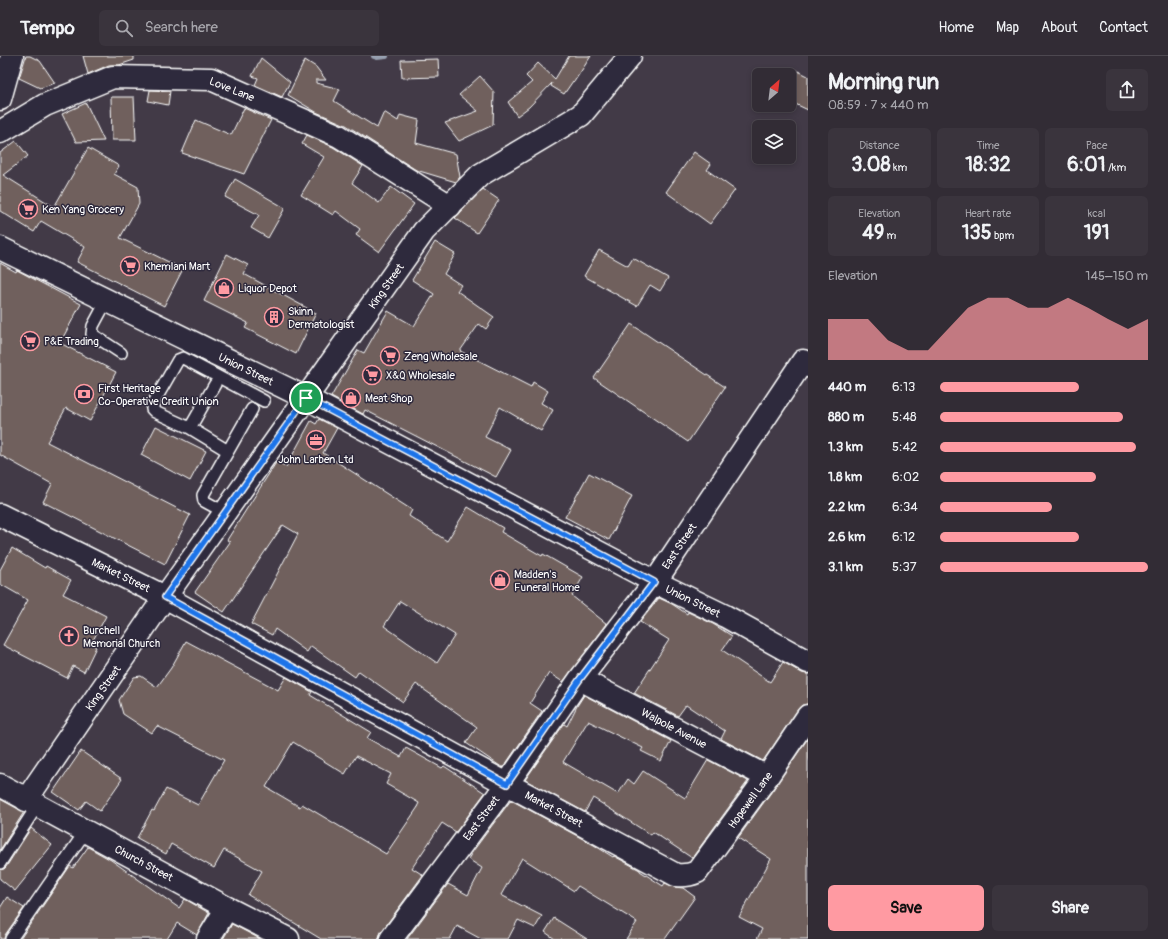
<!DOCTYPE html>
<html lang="en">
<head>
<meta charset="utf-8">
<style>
	body { margin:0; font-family:Pangolin,sans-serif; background:#3a343d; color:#f1f3f6; height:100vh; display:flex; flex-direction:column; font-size:15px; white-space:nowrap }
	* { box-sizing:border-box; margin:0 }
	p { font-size:13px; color:#a8a7ad }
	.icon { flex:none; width:22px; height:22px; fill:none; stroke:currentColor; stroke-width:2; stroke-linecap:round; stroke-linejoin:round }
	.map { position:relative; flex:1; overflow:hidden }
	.drawer { display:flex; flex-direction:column; background:#322c35; width:360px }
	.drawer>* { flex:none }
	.needle { width:26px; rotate:28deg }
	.tools { position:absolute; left:752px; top:12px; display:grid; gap:8px }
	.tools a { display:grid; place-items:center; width:44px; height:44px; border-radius:6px; background:#322c35; box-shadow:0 2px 6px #0003,0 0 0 1px #4d4850; font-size:20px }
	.pin { position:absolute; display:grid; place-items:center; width:34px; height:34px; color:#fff; margin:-17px; border:2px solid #fff; border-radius:50%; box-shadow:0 1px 4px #0007 }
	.round { display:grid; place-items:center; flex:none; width:42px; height:42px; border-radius:6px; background:#3a343d }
	.head { display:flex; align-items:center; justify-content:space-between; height:68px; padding:0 20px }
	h1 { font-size:22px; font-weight:700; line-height:30px }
	.stats { display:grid; grid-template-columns:repeat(3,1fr); gap:6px; height:68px; padding:4px 20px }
	.stats div { display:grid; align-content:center; border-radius:6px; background:#3a343d; text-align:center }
	.stats b { font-size:20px; font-weight:700 }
	.stats small { font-size:11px; font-weight:400 }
	.stats p { font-size:11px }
	.chart { height:112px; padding:8px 20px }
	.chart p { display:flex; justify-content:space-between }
	.chart svg { width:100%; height:72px; margin-top:4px; fill:#ff9aa2; opacity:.7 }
	.action { display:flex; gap:8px; margin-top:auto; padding:8px 20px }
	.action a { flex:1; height:46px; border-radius:6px; background:#ff9aa2; color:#111; font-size:16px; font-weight:700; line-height:46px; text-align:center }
	.action a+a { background:#3a343d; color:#f1f3f6 }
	ul { padding:0 20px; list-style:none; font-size:13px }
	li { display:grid; grid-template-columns:64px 48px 1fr; align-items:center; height:30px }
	li i { height:10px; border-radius:5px; background:#ff9aa2 }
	header { display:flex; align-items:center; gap:24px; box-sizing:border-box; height:56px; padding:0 20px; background:#322c35; border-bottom:1px solid #4d4850 }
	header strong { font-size:19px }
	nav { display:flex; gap:22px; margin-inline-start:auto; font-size:14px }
	.search { width:280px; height:36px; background:#3a343d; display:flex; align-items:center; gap:10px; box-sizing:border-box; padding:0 14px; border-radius:6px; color:#a8a7ad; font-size:15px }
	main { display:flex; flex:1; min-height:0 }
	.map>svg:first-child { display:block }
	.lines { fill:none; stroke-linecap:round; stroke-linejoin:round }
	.stream { stroke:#97a0b0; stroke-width:6 }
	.building { fill:#6f615d; stroke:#fff; fill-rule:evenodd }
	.lane-casing { stroke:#fff; stroke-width:14 }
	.street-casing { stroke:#fff; stroke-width:25 }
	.secondary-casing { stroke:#fff; stroke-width:25 }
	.lane { stroke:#2f2a3d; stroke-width:11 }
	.street { stroke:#2f2a3d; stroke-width:22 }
	.secondary { stroke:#2f2a3d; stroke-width:22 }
	.route-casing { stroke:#fff; stroke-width:8 }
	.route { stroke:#1a73e8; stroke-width:5 }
	.labels { text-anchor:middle; stroke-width:3; stroke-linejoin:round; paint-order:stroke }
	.street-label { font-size:11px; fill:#fff; stroke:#2f2a3d }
	.poi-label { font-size:11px; fill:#fff; stroke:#2f2a3d; text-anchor:start }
</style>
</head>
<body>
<header>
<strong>Tempo</strong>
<div class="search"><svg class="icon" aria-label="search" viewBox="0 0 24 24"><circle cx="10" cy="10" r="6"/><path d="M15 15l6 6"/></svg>Search here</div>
<nav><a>Home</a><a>Map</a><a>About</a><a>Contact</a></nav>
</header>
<main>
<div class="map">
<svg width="808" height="883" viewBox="0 0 808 883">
	<rect width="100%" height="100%" fill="#423a47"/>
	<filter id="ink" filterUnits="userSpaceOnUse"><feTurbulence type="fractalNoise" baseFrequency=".025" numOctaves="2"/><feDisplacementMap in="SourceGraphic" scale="8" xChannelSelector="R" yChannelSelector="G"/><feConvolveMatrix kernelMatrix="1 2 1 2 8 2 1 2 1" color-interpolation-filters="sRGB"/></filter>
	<g filter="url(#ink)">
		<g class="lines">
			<!-- stream -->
			<path class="stream" d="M374,0L377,1L386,0"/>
		</g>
		<!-- building -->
		<path class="building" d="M26,0H30L40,5L55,27L40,32L19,22Z
			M83,0H134V4L119,9H109L88,18Z
			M569,0H591L574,26L573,25L564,38L551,30L552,27L529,51L517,60L508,46L532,26L526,20L538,7L555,23Z
			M261,2L290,26L282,41L255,29L258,22L252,20Z
			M438,3L439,21L402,22L401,4Z
			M305,4L316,11L326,24H316V27L340,33L334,45L377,72L384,56L398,65L400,59L419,64L416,87L456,98L460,121L456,126L416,114L346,69L316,56L288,39Z
			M794,13L808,20V54L789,45V24Z
			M480,20L494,36L493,69L459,85L445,67L478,55L459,39Z
			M150,34L170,35L168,49L148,45Z
			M111,41H134L136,84H112Z
			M86,47L104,85L76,86L62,58Z
			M244,52L271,64L244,118L182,97L196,64L231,79Z
			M307,79L333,91L363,110L352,127L379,147L391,131L414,148L379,196L356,179L360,173L336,155L333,159L301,139L324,101L302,88Z
			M16,85L28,100L3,119L54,151L88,92L119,110L114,118L138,131L139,148L120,182L183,213L164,250L77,206L85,191L41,165L34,176L0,155V97Z
			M694,96L711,108L707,114L735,134L710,168L666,136Z
			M235,123L285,152L268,182L251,172L259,159L225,141Z
			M483,133L499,144L477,177L455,162Z
			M435,186L455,198L444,218L461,229L457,235L494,261L486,273L479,268L460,295L531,331L533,326L548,335L541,347L553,354L541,375L500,351L485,381L511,394L496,421L365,354L363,358L331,341L358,294L364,297L388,255L414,270L434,238L412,224Z
			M599,194L628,210L633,202L668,222L660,235L650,229L637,250L584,220Z
			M227,198L248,209L244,218L316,257L296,298L245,272L248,267L204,245Z
			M0,207L16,216L17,214L30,221L81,248L60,287L116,316L90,365L66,352L47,386L190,459L165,508L43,446L52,428L0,399Z
			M631,268L725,331L688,386L594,322Z
			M319,363L337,372L323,397L412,454L409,460L447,485L468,451L503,472L501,476L542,500L543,498L583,521L572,540L607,568L563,626L549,617L530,647L542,655L503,712L466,687L477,671L416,628L403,646L359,615L355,621L311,590L307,596L275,573L272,579L251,568L298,478L283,469L224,556L195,536L230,486L227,484L277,405L286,411L311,365L316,368ZM400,545L455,579L437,607L384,570Z
			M156,370L206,395L190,425L141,399Z
			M589,417L632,440L609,484L565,461Z
			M12,492L45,512L46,510L71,524L63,538L106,560L91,588L96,591L84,616L73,610L67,622L3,589L28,544L0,528V514Z
			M659,542L672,548L687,558L688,556L713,568L732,580L722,594L770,626L783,606L802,617L808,618V648L802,649L798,653L763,705L721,683L725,675L686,649L678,660L634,637L669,584L640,566Z
			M186,585L278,634L286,621L312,636L310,639L371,676L367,682L401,701L406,692L442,712L444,710L485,737L456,776L442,767L412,812L423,819L381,876L379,883H321L248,839L262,815L224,794L214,812L171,788L166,798L137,782L152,754L154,755L166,733L198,749L224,704L157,670L152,677L123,658L119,644L134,621L141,620L157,631L171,612ZM293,686L345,718L356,700L391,718L386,728L419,747L417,751H418L386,798L302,748L300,751L266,731Z
			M584,639L671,685L661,705L641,695L643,692L588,665L563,706L618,738L628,723L634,728L643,715L685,742L708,704L748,725L692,802L653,776L651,779L593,742L585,756L525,724L564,668L567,670L577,650Z
			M808,682V883H757L762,873L739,861L771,803L738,782L777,728Z
			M81,695L122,723L100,755L86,745L79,754L53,736Z
			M0,743L24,756L0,794Z
			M511,744L594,789L613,801L614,800L638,813L640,814V815L663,830L665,827L675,831L683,832L695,841L665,883H626L637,866L578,830L574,835L522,802L501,839L542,860L535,872L518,864L508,883H481L457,870L450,883H407L448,828L468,839L482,812L468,803L473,795Z
			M31,772L52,789L15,835L0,823V814L4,813L6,811Z
			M88,791L111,804L179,852L185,843L209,857L197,879L177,867L167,883H20L70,810L73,812Z
			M7,841L24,852L5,879L4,883H0V852Z
			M554,862L587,883H555L545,876Z
			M232,868L260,883H223Z"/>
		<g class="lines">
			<defs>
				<path id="lane" d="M107,244L93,270L92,278L121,297
					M190,372L215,328
					M228,395L190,372L155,356L152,353L154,346L178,304L183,302L264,345
					M226,457L204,445L203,439L252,353
					M0,807L37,750
					M11,883L85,776"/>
				<path id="street" d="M0,76L45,49L113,21L211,23L339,80L450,150
					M0,459L165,541L507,728L676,819C684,820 690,819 697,816L767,721L808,660
					M580,623L767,721
					M26,744L165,541L306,342
					M208,883L227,852
					M391,883L507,728L580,623L655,526L803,305L808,310"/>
				<path id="secondary" d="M0,43L12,0
					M0,192L306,342L655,526L725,560L808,606
					M306,342L424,175L480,119L581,59L630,0
					M0,729L227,852L288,883"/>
			</defs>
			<!-- lane casing -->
			<use href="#lane" class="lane-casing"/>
			<!-- street casing -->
			<use href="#street" class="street-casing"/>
			<!-- secondary casing -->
			<use href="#secondary" class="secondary-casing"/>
			<!-- lane -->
			<use href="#lane" class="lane"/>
			<!-- street -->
			<use href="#street" class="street"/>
			<!-- secondary -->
			<use href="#secondary" class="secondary"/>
		</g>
	</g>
	<g class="lines" filter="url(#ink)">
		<defs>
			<path id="route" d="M306,342L654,526L580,623L507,728L165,541Z"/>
		</defs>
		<!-- route casing -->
		<use href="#route" class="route-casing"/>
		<!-- route -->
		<use href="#route" class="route"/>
	</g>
	<!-- icons -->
	<defs>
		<symbol id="supermarket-ring" viewBox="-11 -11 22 22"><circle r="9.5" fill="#2f2a3d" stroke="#ff9aa2" stroke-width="1.5"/><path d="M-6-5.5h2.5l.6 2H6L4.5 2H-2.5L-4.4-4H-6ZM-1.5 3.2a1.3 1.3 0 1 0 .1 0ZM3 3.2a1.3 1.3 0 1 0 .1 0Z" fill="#ff9aa2"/></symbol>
		<symbol id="shop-ring" viewBox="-11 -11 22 22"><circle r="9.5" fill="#2f2a3d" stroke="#ff9aa2" stroke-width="1.5"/><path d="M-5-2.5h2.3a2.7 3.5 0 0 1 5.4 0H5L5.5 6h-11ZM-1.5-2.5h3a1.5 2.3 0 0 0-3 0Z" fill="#ff9aa2"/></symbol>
		<symbol id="building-ring" viewBox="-11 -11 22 22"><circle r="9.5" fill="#2f2a3d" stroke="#ff9aa2" stroke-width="1.5"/><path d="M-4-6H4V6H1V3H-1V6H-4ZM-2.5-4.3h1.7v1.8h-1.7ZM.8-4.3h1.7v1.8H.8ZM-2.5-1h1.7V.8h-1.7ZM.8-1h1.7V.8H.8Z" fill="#ff9aa2"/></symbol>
		<symbol id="bank-ring" viewBox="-11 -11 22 22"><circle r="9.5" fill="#2f2a3d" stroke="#ff9aa2" stroke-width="1.5"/><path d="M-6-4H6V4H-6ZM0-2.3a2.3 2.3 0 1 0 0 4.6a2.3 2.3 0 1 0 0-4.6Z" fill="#ff9aa2"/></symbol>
		<symbol id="office-ring" viewBox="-11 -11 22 22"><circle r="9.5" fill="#2f2a3d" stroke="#ff9aa2" stroke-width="1.5"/><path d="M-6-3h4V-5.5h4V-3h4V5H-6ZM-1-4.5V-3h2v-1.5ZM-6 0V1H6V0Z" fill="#ff9aa2"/></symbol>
		<symbol id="church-ring" viewBox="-11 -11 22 22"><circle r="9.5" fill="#2f2a3d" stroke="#ff9aa2" stroke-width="1.5"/><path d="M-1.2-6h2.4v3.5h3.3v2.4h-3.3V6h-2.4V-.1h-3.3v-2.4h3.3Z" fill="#ff9aa2"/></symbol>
	</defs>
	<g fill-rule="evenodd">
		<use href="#supermarket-ring" x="17" y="142" width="22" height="22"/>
		<use href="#supermarket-ring" x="119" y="199" width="22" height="22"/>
		<use href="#shop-ring" x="213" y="221" width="22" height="22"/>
		<use href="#building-ring" x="263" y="250" width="22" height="22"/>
		<use href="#supermarket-ring" x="19" y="274" width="22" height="22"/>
		<use href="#supermarket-ring" x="379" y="289" width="22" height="22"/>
		<use href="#supermarket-ring" x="361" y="308" width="22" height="22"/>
		<use href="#bank-ring" x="73" y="327" width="22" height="22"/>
		<use href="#shop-ring" x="340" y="331" width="22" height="22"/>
		<use href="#office-ring" x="305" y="373" width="22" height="22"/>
		<use href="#shop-ring" x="489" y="513" width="22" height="22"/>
		<use href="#church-ring" x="58" y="569" width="22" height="22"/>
	</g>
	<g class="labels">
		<!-- street labels -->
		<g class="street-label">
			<text transform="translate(232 33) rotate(22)" y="4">Love Lane</text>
			<text transform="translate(386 230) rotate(-55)" y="4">King Street</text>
			<text transform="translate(246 313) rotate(26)" y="4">Union Street</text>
			<text transform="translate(679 490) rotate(-56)" y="4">East Street</text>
			<text transform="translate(121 519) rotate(26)" y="4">Market Street</text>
			<text transform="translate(693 545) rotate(26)" y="4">Union Street</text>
			<text transform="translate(103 632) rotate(-55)" y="4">King Street</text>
			<text transform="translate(674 672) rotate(28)" y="4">Walpole Avenue</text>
			<text transform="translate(750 744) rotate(-54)" y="4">Hopewell Lane</text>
			<text transform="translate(554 753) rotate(28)" y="4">Market Street</text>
			<text transform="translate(481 762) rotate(-53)" y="4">East Street</text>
			<text transform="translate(144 807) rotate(28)" y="4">Church Street</text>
		</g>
		<!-- poi labels -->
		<g class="poi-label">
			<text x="42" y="157">Ken Yang Grocery</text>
			<text x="144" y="214">Khemlani Mart</text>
			<text x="238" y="236">Liquor Depot</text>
			<text x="288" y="259">Skinn<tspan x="288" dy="13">Dermatologist</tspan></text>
			<text x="44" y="289">P&amp;E Trading</text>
			<text x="404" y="304">Zeng Wholesale</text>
			<text x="386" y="323">X&amp;Q Wholesale</text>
			<text x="98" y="336">First Heritage<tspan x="98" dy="13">Co-Operative Credit Union</tspan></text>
			<text x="365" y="346">Meat Shop</text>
			<text x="316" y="407" text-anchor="middle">John Larben Ltd</text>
			<text x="514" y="522">Madden's<tspan x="514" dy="13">Funeral Home</tspan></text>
			<text x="83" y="578">Burchell<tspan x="83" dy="13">Memorial Church</tspan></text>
		</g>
	</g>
</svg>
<div class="tools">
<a><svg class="needle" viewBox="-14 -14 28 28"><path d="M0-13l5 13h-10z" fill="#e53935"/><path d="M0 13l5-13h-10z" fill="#a8a7ad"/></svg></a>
<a><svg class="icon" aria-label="layers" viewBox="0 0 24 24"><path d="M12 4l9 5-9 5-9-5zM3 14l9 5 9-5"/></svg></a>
</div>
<div class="pin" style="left:306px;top:342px;background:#1e9e55"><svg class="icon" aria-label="arrive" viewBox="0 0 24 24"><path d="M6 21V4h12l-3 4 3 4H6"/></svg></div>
</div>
<section class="drawer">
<div class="head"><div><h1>Morning run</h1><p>08:59 · 7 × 440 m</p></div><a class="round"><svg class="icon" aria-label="share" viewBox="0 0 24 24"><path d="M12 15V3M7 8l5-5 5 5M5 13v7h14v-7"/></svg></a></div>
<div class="stats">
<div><p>Distance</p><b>3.08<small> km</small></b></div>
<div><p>Time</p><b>18:32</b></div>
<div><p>Pace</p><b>6:01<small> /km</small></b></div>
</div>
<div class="stats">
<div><p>Elevation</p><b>49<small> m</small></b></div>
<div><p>Heart rate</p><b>135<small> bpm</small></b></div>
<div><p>kcal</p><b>191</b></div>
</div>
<div class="chart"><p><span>Elevation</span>145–150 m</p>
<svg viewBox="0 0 160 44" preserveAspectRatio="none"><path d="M0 44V19L10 19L20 19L30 32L40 38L50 38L60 25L70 12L80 6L90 6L100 12L110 12L120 6L130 12L140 19L150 25L160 19V44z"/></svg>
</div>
<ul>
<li><b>440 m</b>6:13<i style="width:67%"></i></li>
<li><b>880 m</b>5:48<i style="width:88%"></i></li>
<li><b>1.3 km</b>5:42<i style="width:94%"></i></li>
<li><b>1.8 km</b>6:02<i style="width:75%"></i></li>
<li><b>2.2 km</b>6:34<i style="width:54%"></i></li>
<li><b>2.6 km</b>6:12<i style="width:67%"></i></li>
<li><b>3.1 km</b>5:37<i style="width:100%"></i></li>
</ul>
<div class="action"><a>Save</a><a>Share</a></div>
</section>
</main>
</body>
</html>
